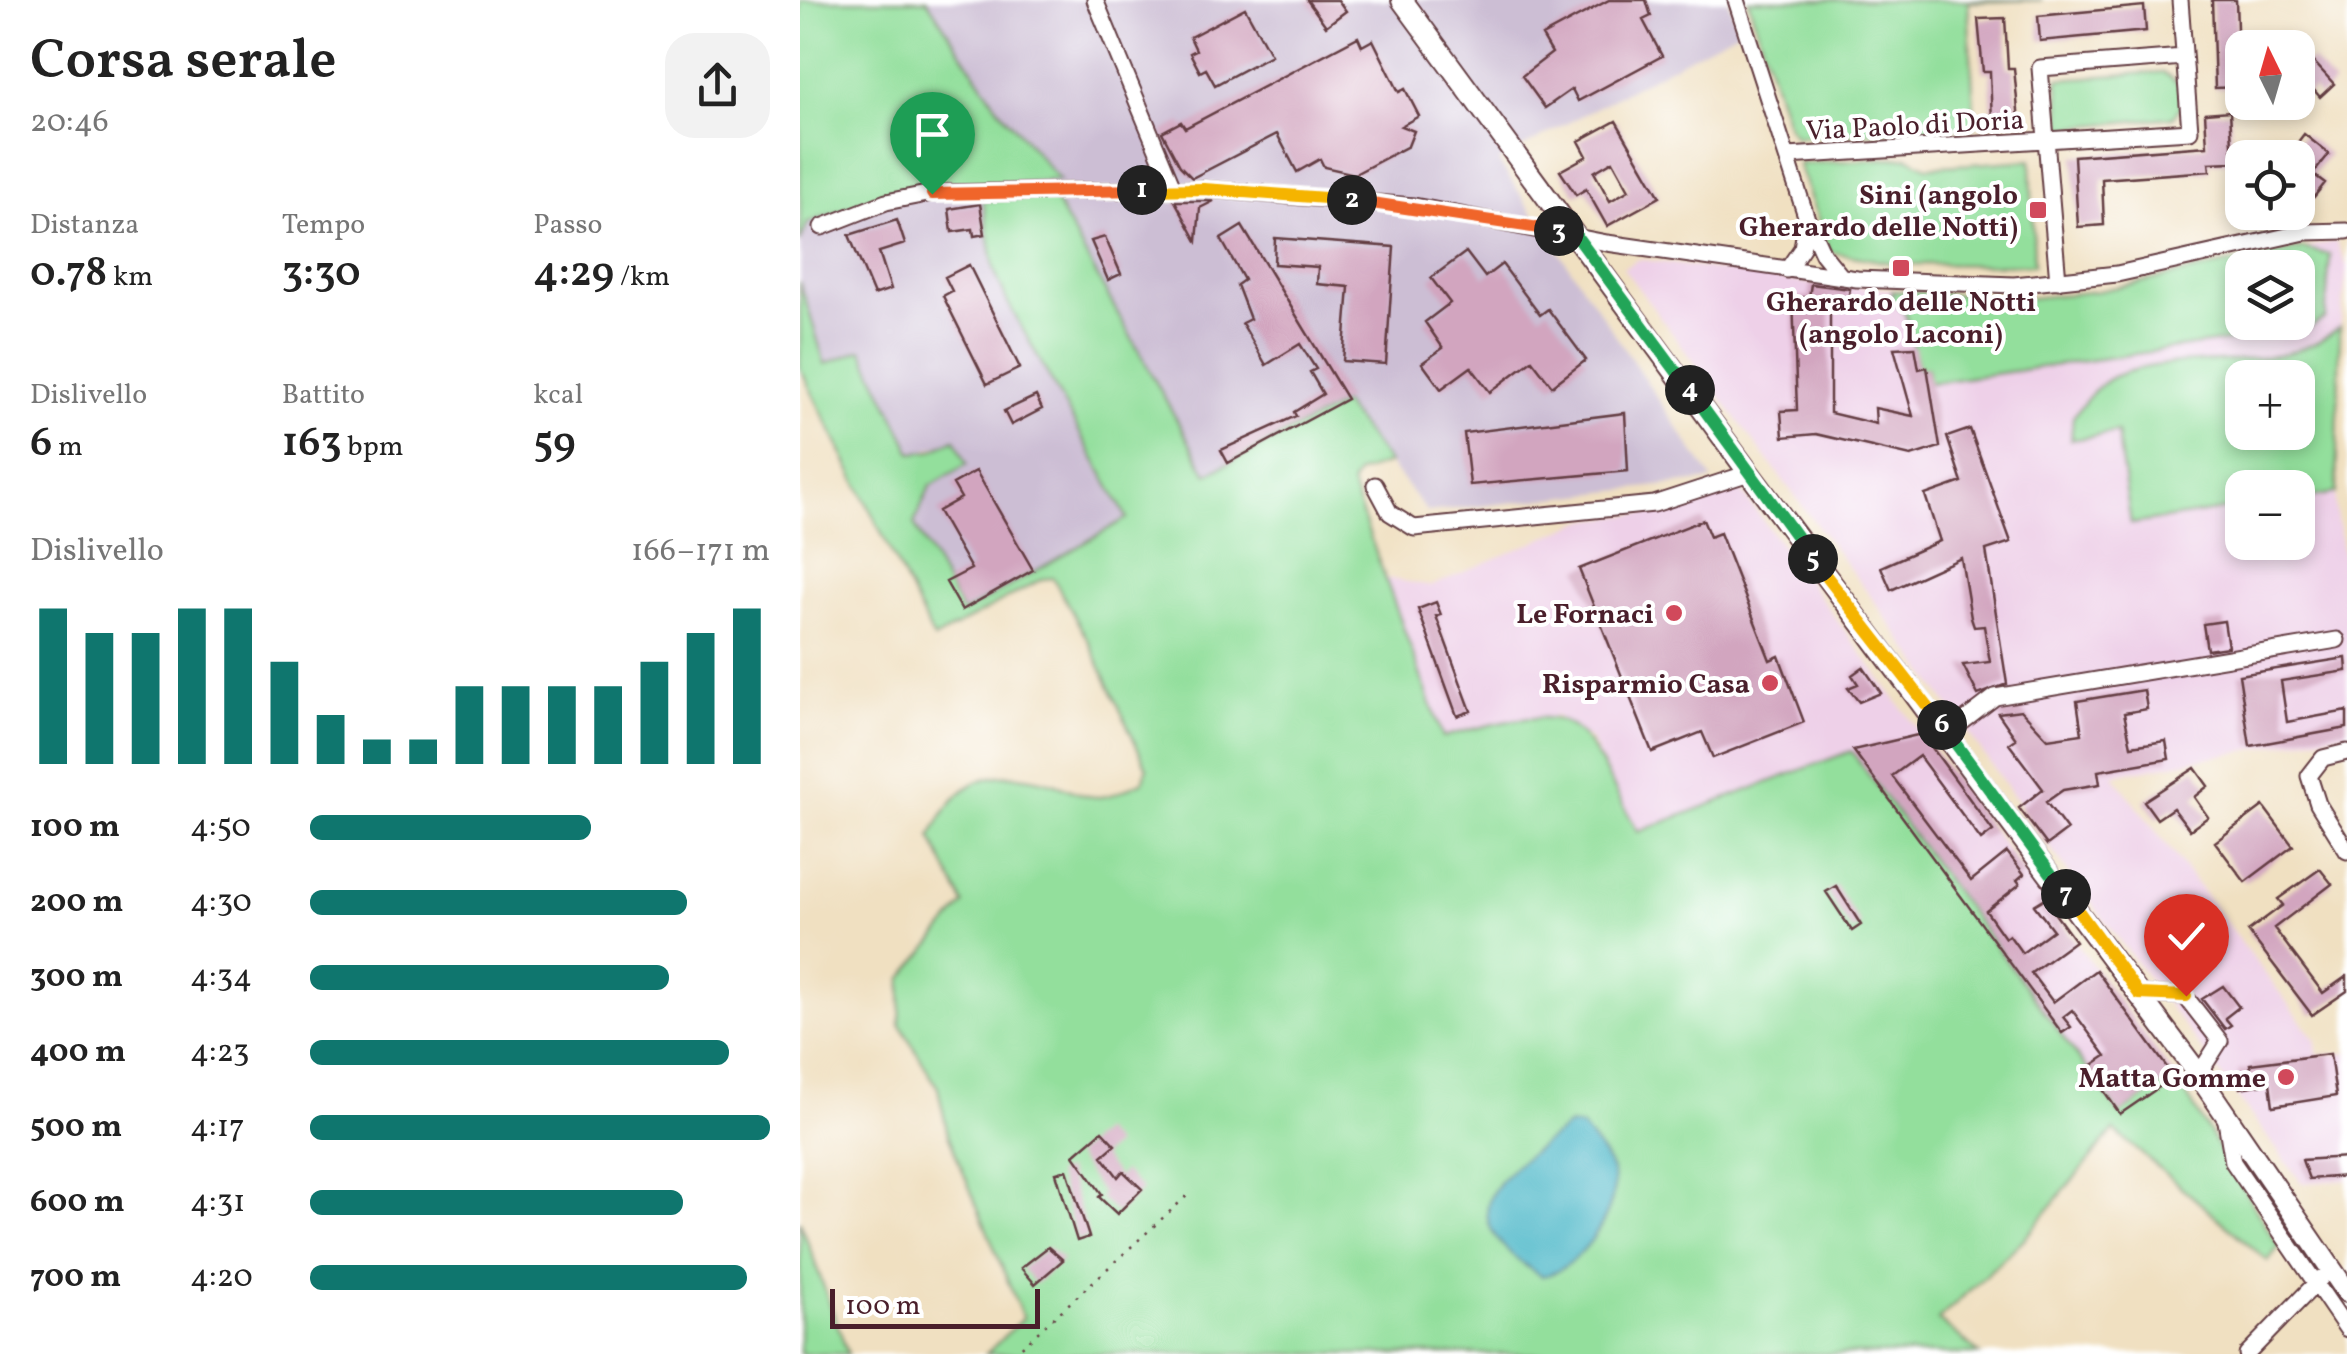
<!DOCTYPE html>
<html lang="it">
<head>
<meta charset="utf-8">
<style>
	body { margin:0; font-family:Vollkorn,serif; background:#f2f2f2; color:#222; height:100vh; display:flex; flex-direction:column; font-size:38px; white-space:nowrap }
	* { box-sizing:border-box; margin:0 }
	p { font-size:32px; color:#767676 }
	.icon { flex:none; width:55px; height:55px; fill:none; stroke:currentColor; stroke-width:2; stroke-linecap:round; stroke-linejoin:round }
	.map { position:relative; flex:1; overflow:hidden }
	.details { display:flex; flex-direction:column; background:#fff; width:800px }
	.details>* { flex:none }
	.needle { width:65px; rotate:355deg }
	.buttons { position:absolute; left:1425px; top:30px; display:grid; gap:20px }
	.buttons a { display:grid; place-items:center; width:90px; height:90px; border-radius:20px; background:#fff; box-shadow:0 5px 15px #0003; font-size:50px }
	.scale { position:absolute; left:30px; bottom:25px; width:210px; box-sizing:border-box; padding-left:10px; border:5px solid #4a1f2b; border-top:0; font-size:28px; line-height:35px; white-space:nowrap; color:#4a1f2b; -webkit-text-stroke:8px #fff; paint-order:stroke }
	.pin { position:absolute; display:grid; place-items:center; width:85px; height:85px; color:#fff; margin:-102px -42px; border-radius:50% 50% 50% 0; rotate:-45deg; box-shadow:0 0 10px #0007 }
	.pin .icon { rotate:45deg }
	.km { position:absolute; width:50px; height:50px; margin:-25px; border-radius:50%; background:#222; color:#fff; font-size:28px; line-height:50px; text-align:center }
	.round { display:grid; place-items:center; flex:none; width:105px; height:105px; border-radius:30px; background:#f2f2f2 }
	.headline { display:flex; align-items:center; justify-content:space-between; height:170px; padding:0 30px }
	h1 { font-size:55px; font-weight:600; line-height:75px }
	.figures { display:grid; grid-template-columns:repeat(3,1fr); gap:15px; height:170px; padding:10px 30px }
	.figures div { display:grid; align-content:center }
	.figures b { font-size:42px; font-weight:600 }
	.figures small { font-size:28px; font-weight:400 }
	.figures p { font-size:28px }
	.chart { height:280px; padding:20px 30px }
	.chart p { display:flex; justify-content:space-between }
	.chart svg { width:100%; height:180px; margin-top:10px; stroke:#0f766e; stroke-width:6 }
	ul { padding:0 30px; list-style:none; font-size:32px }
	li { display:grid; grid-template-columns:160px 120px 1fr; align-items:center; height:75px }
	li i { height:25px; border-radius:12px; background:#0f766e }
	main { display:flex; flex:1; min-height:0 }
	.map>svg:first-child { display:block }
	.built { fill:#eed0e8; fill-rule:evenodd }
	.industrial { fill:#ccbed4 }
	.green { fill:#93df9c; stroke:#6e7f64; stroke-width:2.5; fill-rule:evenodd }
	.water { fill:#4bb7c8; stroke:#4a6b7a; stroke-width:2.5 }
	.building { fill:#d2a5bf; fill-rule:evenodd }
	.lines { fill:none; stroke-linecap:round; stroke-linejoin:round }
	.minor-casing { stroke:#633c42; stroke-width:19 }
	.major-casing { stroke:#633c42; stroke-width:24 }
	.path { stroke:#633c42; stroke-width:2.5; stroke-dasharray:2.5 8; stroke-linecap:butt }
	.minor { stroke:#fff; stroke-width:15 }
	.major { stroke:#fff; stroke-width:20 }
	.split-1-casing { stroke:#fff; stroke-width:20 }
	.split-2-casing { stroke:#fff; stroke-width:20 }
	.split-3-casing { stroke:#fff; stroke-width:20 }
	.split-4-casing { stroke:#fff; stroke-width:20 }
	.split-5-casing { stroke:#fff; stroke-width:20 }
	.split-6-casing { stroke:#fff; stroke-width:20 }
	.split-7-casing { stroke:#fff; stroke-width:20 }
	.split-8-casing { stroke:#fff; stroke-width:20 }
	.split-1 { stroke:#f0652b; stroke-width:12 }
	.split-2 { stroke:#f5b400; stroke-width:12 }
	.split-3 { stroke:#f0652b; stroke-width:12 }
	.split-4 { stroke:#22a559; stroke-width:12 }
	.split-5 { stroke:#22a559; stroke-width:12 }
	.split-6 { stroke:#f5b400; stroke-width:12 }
	.split-7 { stroke:#22a559; stroke-width:12 }
	.split-8 { stroke:#f5b400; stroke-width:12 }
	.poi-dot { fill:#d1495b; stroke:#fff; stroke-width:4 }
	.labels { text-anchor:middle; stroke-width:8; stroke-linejoin:round; paint-order:stroke }
	.street-label { font-size:28px; fill:#4a1f2b; stroke:#fff }
	.poi-label { font-size:28px; font-weight:bold; fill:#4a1f2b; stroke:#fff; text-anchor:end }
</style>
</head>
<body>
<main>
<section class="details">
<div class="headline"><div><h1>Corsa serale</h1><p>20:46</p></div><a class="round"><svg class="icon" aria-label="share" viewBox="0 0 24 24"><path d="M12 15V3M7 8l5-5 5 5M5 13v7h14v-7"/></svg></a></div>
<div class="figures">
<div><p>Distanza</p><b>0.78<small> km</small></b></div>
<div><p>Tempo</p><b>3:30</b></div>
<div><p>Passo</p><b>4:29<small> /km</small></b></div>
</div>
<div class="figures">
<div><p>Dislivello</p><b>6<small> m</small></b></div>
<div><p>Battito</p><b>163<small> bpm</small></b></div>
<div><p>kcal</p><b>59</b></div>
</div>
<div class="chart"><p><span>Dislivello</span>166–171 m</p>
<svg viewBox="0 0 160 44" preserveAspectRatio="none"><path d="M5 44V6M15 44V12M25 44V12M35 44V6M45 44V6M55 44V19M65 44V32M75 44V38M85 44V38M95 44V25M105 44V25M115 44V25M125 44V25M135 44V19M145 44V12M155 44V6"/></svg>
</div>
<ul>
<li><b>100 m</b>4:50<i style="width:61%"></i></li>
<li><b>200 m</b>4:30<i style="width:82%"></i></li>
<li><b>300 m</b>4:34<i style="width:78%"></i></li>
<li><b>400 m</b>4:23<i style="width:91%"></i></li>
<li><b>500 m</b>4:17<i style="width:100%"></i></li>
<li><b>600 m</b>4:31<i style="width:81%"></i></li>
<li><b>700 m</b>4:20<i style="width:95%"></i></li>
</ul>
</section>
<div class="map">
<svg width="1547" height="1354" viewBox="0 0 1547 1354">
	<rect width="100%" height="100%" fill="#fff"/>
	<filter id="ink" filterUnits="userSpaceOnUse"><feTurbulence type="fractalNoise" baseFrequency=".01" numOctaves="2"/><feDisplacementMap in="SourceGraphic" scale="20" xChannelSelector="R" yChannelSelector="G"/><feConvolveMatrix kernelMatrix="1 2 1 2 8 2 1 2 1" color-interpolation-filters="sRGB"/></filter>
	<filter id="wash" filterUnits="userSpaceOnUse"><feTurbulence type="fractalNoise" baseFrequency=".0048" numOctaves="4" result="noise"/><feDisplacementMap in="SourceGraphic" scale="40" xChannelSelector="R" yChannelSelector="G"/><feGaussianBlur stdDeviation="2.25" result="paint"/><feColorMatrix in="noise" values="0 0 0 0 0 0 0 0 0 0 0 0 0 0 0 0 0 1.4 0 .05"/><feComposite in="paint" operator="in"/></filter>
	<g filter="url(#wash)">
		<rect width="100%" height="100%" fill="#f0e0c1"/>
		<!-- built -->
		<path class="built" d="M1536,241L1547,267L1540,327L1535,507L1547,579V732L1313,775L1516,1040L1518,1056L1547,1053V1180L1502,1183L1260,861L1077,605L823,268L839,259L1015,284L1231,298L1299,291ZM1442,268H1498V322H1442ZM1442,378H1498V432H1442ZM1442,488H1498V542H1442Z
			M933,491L942,492L1375,1076L1321,1118L1051,751L838,832L790,739L756,716L643,737L586,578L631,586L785,520L857,512Z"/>
		<!-- industrial -->
		<path class="industrial" d="M127,0H928L939,30L698,161L913,480L627,512L543,404L407,475L252,195L183,200L194,270L207,301L327,518L162,613L114,524L130,486L167,464L155,440L113,454L62,351L25,364L0,282V242L8,223L93,191L258,180L196,105Z"/>
		<!-- green -->
		<path class="green" d="M0,0H127L196,105L259,180L93,191L8,223L0,242Z
			M948,0H1242L1168,2L1175,127L996,137L988,127Z
			M1363,72L1381,86L1382,105L1373,117L1262,128L1258,79Z
			M1108,157L1127,167L1231,160L1234,265L1096,264L1030,252L998,164Z
			M252,195L407,474L543,404L589,463L558,473L551,484L643,737C788,698 771,712 838,832L1051,751L1320,1114L1375,1076L1479,1247L1468,1261L1314,1130L1225,1238L1138,1320L1180,1354H186L223,1318L148,1135L138,1088L100,1024L102,979L164,904L131,837C158,777 193,764 256,784C270,789 285,798 300,797C315,796 330,787 343,781L347,768L290,644L253,578L242,579L134,639L0,368V282L25,364L62,350L112,453L131,451L155,439L167,464L130,486L114,524L163,613L327,518L207,301L194,270L183,201Z
			M1503,248L1530,255L1525,318L1506,330L1129,383L1127,368L1119,369L1105,313L1092,301V291L1231,298L1299,291ZM1442,268H1498V322H1442Z
			M1540,327L1536,493L1498,499V488H1442V507L1331,524L1317,432L1271,440L1273,417C1285,402 1299,381 1318,375C1392,348 1475,379 1540,327ZM1442,378H1498V432H1442Z
			M0,1221L48,1354H0Z"/>
		<!-- water -->
		<path class="water" d="M769,1125L782,1127C791,1138 803,1153 810,1166C828,1202 778,1273 741,1276C638,1211 703,1174 769,1125Z"/>
		<g id="blocks">
			<!-- building -->
			<path class="building" d="M507,0H538L546,11L526,26Z
				M809,0H846L851,16L843,20L862,56L778,101L772,89L745,108L722,76L752,53L742,36Z
				M1412,0H1436L1439,87L1415,88Z
				M1344,6L1346,31L1240,41L1238,16Z
				M445,8L471,55L415,85L406,69L400,72L390,53L396,50L390,37Z
				M1205,18L1208,68H1214L1219,121L1192,122L1190,72H1183L1178,19Z
				M558,37L562,46L573,40L599,92L605,89L619,116L601,126L614,131L608,146L555,174L524,167L520,159L497,172L477,134L392,178L380,166L362,132L381,122L385,128Z
				M1498,53L1508,64L1512,60L1534,84L1520,97L1513,89L1498,103Z
				M1430,111L1433,162L1409,163L1410,171L1302,179L1304,225L1278,227L1274,156L1407,146L1405,113Z
				M816,121L860,197L807,226L786,189L776,195L760,171L787,156L779,141ZM813,161L829,190L810,201L794,172Z
				M1504,134L1529,154L1513,174L1525,183L1514,197L1498,182V158H1459L1471,142L1488,155Z
				M375,201H414L400,208L397,241Z
				M180,204L185,234L174,236L173,229L152,232L149,209Z
				M97,220L105,244L79,252L91,289L74,295L49,235Z
				M442,226L547,399L428,463L421,450L496,416L494,412L523,394L510,372L516,369L500,344L466,365L442,323L450,319L437,285L444,280L421,239Z
				M305,237L321,274L308,280L291,241Z
				M475,238L594,247L586,364L543,361L549,287L517,284L518,267L474,264Z
				M666,252L685,277L702,264L740,315L748,309L786,360L752,386L732,360L690,392L671,367L641,389L622,363L643,348L625,322L650,303L631,278Z
				M169,265L220,368L187,384L143,296L152,291L145,277Z
				M1011,284L1050,289L1048,300L1030,298V413L1076,424L1075,408L1113,416L1094,348L1115,347L1119,369L1127,367L1140,447L1111,456L1016,434L983,437L981,411L997,410L993,298L1009,297Z
				M236,396L242,409L211,425L204,411Z
				M825,413L828,471L670,485L664,433Z
				M1170,429L1211,542L1186,550L1207,684L1178,695L1163,665L1190,662L1184,626L1174,627L1171,618L1161,558L1091,590L1081,567L1140,541L1125,495L1162,482L1147,437Z
				M176,471L233,570L162,610L146,582L171,569L138,511L161,498L153,484Z
				M903,520L910,537L920,533L970,660L979,656L1004,722L913,758L902,732L852,752L779,569Z
				M636,602L641,615L636,616L671,711L657,716L618,609Z
				M1424,621L1428,647L1407,650L1403,624Z
				M1546,658L1547,671L1481,681L1487,722L1547,711V728L1450,746L1439,675Z
				M1063,667L1081,693L1059,702L1048,688L1058,684L1052,675Z
				M1344,690L1347,709L1324,713L1331,746L1366,741L1369,759L1298,771L1300,784L1263,790L1246,802L1267,830L1247,845L1219,808L1243,789L1209,744L1216,739L1198,713L1221,710L1248,739L1282,734L1277,701Z
				M1122,734L1193,831L1181,840L1119,756L1092,776L1171,881L1207,852L1224,874L1217,880L1220,884L1186,911L1205,938L1209,935L1222,953L1253,930L1234,905L1244,899L1275,941L1231,973L1253,1002L1296,970L1374,1077L1320,1114L1288,1068L1306,1056L1272,1010L1263,1017L1271,1027L1262,1033L1053,750Z
				M1395,768L1408,786L1394,797L1408,817L1390,830L1373,808L1357,819L1344,801Z
				M1463,806L1493,846L1445,882L1415,842Z
				M1520,869L1532,884L1474,928L1523,993L1547,976V991L1512,1015L1448,931L1483,905L1478,899Z
				M1036,886L1061,925L1052,931L1026,892Z
				M1423,986L1439,1007L1425,1018L1431,1025L1425,1029L1402,999Z
				M1530,1054L1536,1096L1473,1106L1470,1083L1440,1088L1438,1071L1451,1069L1450,1064Z
				M302,1131L315,1145L302,1156L318,1177L323,1171L342,1189L317,1214L299,1197L302,1194L274,1155Z
				M1547,1157V1176L1509,1179L1502,1160Z
				M267,1170L289,1237L277,1241L256,1173Z
				M248,1247L263,1260L235,1284L221,1268Z"/>
		</g>
	</g>
	<g filter="url(#ink)">
		<use href="#blocks" fill-opacity="0" stroke="#633c42" stroke-width="2.5"/>
		<g class="lines">
			<defs>
				<path id="minor" d="M295,0L374,190
					M936,0L1007,219L1023,254L1041,276
					M988,156L1390,131L1380,0
					M22,227L86,202L132,193L404,189L614,206L807,243L1057,279L1214,285L1317,274L1505,232L1547,231
					M987,270L1002,248L1006,223
					M1258,281L1240,68L1384,57
					M575,485L590,513L614,528L854,504L949,473
					M1148,733L1195,697L1537,640
					M1547,752L1523,758L1509,776L1518,804L1547,851
					M1339,994L1385,996L1420,1041L1399,1074
					M1426,1121L1433,1162L1547,1329
					M1447,1354L1521,1278"/>
				<path id="major" d="M602,0L949,473L1391,1064L1547,1292"/>
			</defs>
			<!-- minor casing -->
			<use href="#minor" class="minor-casing"/>
			<!-- major casing -->
			<use href="#major" class="major-casing"/>
			<!-- path -->
			<path class="path" d="M214,1354L389,1194"/>
			<!-- minor -->
			<use href="#minor" class="minor"/>
			<!-- major -->
			<use href="#major" class="major"/>
		</g>
	</g>
	<g class="lines" filter="url(#ink)">
		<defs>
			<path id="split-1" d="M132,194L342,190"/>
			<path id="split-2" d="M342,190L404,189L552,200"/>
			<path id="split-3" d="M552,200L759,231"/>
			<path id="split-4" d="M759,231L775,234L890,390"/>
			<path id="split-5" d="M890,390L1013,559"/>
			<path id="split-6" d="M1013,559L1142,725"/>
			<path id="split-7" d="M1142,725L1266,894"/>
			<path id="split-8" d="M1266,894L1339,994L1386,996"/>
		</defs>
		<!-- split-1 casing -->
		<use href="#split-1" class="split-1-casing"/>
		<!-- split-2 casing -->
		<use href="#split-2" class="split-2-casing"/>
		<!-- split-3 casing -->
		<use href="#split-3" class="split-3-casing"/>
		<!-- split-4 casing -->
		<use href="#split-4" class="split-4-casing"/>
		<!-- split-5 casing -->
		<use href="#split-5" class="split-5-casing"/>
		<!-- split-6 casing -->
		<use href="#split-6" class="split-6-casing"/>
		<!-- split-7 casing -->
		<use href="#split-7" class="split-7-casing"/>
		<!-- split-8 casing -->
		<use href="#split-8" class="split-8-casing"/>
		<!-- split-1 -->
		<use href="#split-1" class="split-1"/>
		<!-- split-2 -->
		<use href="#split-2" class="split-2"/>
		<!-- split-3 -->
		<use href="#split-3" class="split-3"/>
		<!-- split-4 -->
		<use href="#split-4" class="split-4"/>
		<!-- split-5 -->
		<use href="#split-5" class="split-5"/>
		<!-- split-6 -->
		<use href="#split-6" class="split-6"/>
		<!-- split-7 -->
		<use href="#split-7" class="split-7"/>
		<!-- split-8 -->
		<use href="#split-8" class="split-8"/>
	</g>
	<!-- markers -->
	<g class="poi-dot">
		<rect x="1228" y="200" width="20" height="20" rx="5"/>
		<rect x="1091" y="258" width="20" height="20" rx="5"/>
		<circle cx="874" cy="613" r="10"/>
		<circle cx="970" cy="683" r="10"/>
		<circle cx="1486" cy="1077" r="10"/>
	</g>
	<g class="labels">
		<!-- street labels -->
		<g class="street-label">
			<text transform="translate(1115 124) rotate(-3)" y="10">Via Paolo di Doria</text>
		</g>
		<!-- poi labels -->
		<g class="poi-label">
			<text x="1218" y="204">Sini (angolo<tspan x="1218" dy="32">Gherardo delle Notti)</tspan></text>
			<text x="1101" y="311" text-anchor="middle">Gherardo delle Notti<tspan x="1101" dy="32">(angolo Laconi)</tspan></text>
			<text x="854" y="623">Le Fornaci</text>
			<text x="950" y="693">Risparmio Casa</text>
			<text x="1466" y="1087">Matta Gomme</text>
		</g>
	</g>
</svg>
<div class="buttons">
<a><svg class="needle" viewBox="-14 -14 28 28"><path d="M0-13l5 13h-10z" fill="#e53935"/><path d="M0 13l5-13h-10z" fill="#767676"/></svg></a>
<a><svg class="icon" aria-label="locate" viewBox="0 0 24 24"><circle cx="12" cy="12" r="6"/><path d="M12 2v4M12 18v4M2 12h4M18 12h4"/></svg></a>
<a><svg class="icon" aria-label="layers" viewBox="0 0 24 24"><path d="M12 4l9 5-9 5-9-5zM3 14l9 5 9-5"/></svg></a>
<a>+</a>
<a>−</a>
</div>
<div class="scale">100 m</div>
<div class="pin" style="left:132px;top:194px;background:#1e9e55"><svg class="icon" aria-label="arrive" viewBox="0 0 24 24"><path d="M6 21V4h12l-3 4 3 4H6"/></svg></div>
<div class="pin" style="left:1386px;top:996px;background:#d93025"><svg class="icon" aria-label="check" viewBox="0 0 24 24"><path d="M5 12l5 5 9-10"/></svg></div>
<b class="km" style="left:342px;top:190px">1</b>
<b class="km" style="left:552px;top:200px">2</b>
<b class="km" style="left:759px;top:231px">3</b>
<b class="km" style="left:890px;top:390px">4</b>
<b class="km" style="left:1013px;top:559px">5</b>
<b class="km" style="left:1142px;top:725px">6</b>
<b class="km" style="left:1266px;top:894px">7</b>
</div>
</main>
</body>
</html>
